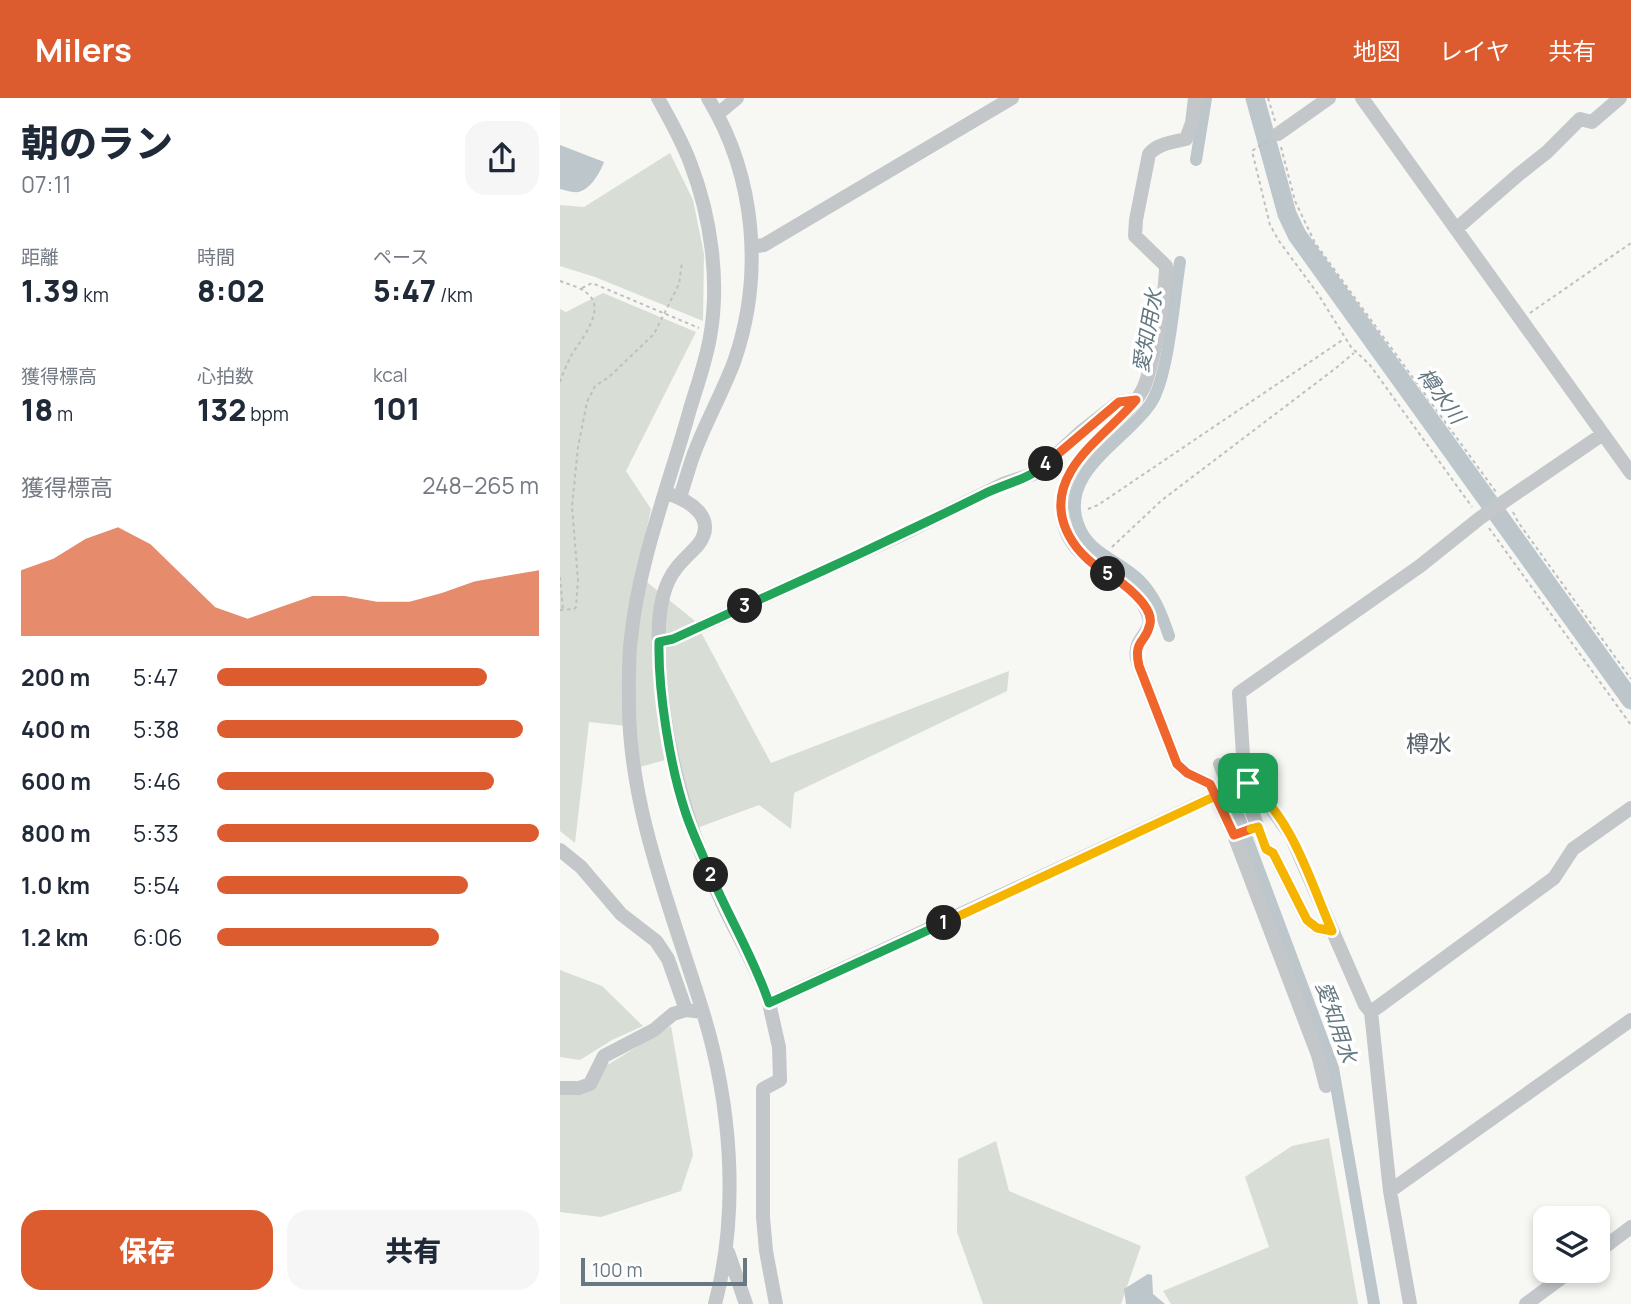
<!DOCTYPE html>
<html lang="ja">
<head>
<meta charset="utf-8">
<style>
	body { margin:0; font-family:Manrope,"Noto Sans JP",sans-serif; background:#f6f6f7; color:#1f2937; height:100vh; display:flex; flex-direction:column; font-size:26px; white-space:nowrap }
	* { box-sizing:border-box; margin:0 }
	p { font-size:23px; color:#747a83 }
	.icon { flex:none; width:38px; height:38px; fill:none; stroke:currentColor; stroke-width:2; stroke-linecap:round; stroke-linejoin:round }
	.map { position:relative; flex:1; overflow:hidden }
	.details { display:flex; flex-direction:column; background:#fff; width:560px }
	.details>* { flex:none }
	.fabs { position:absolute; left:973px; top:1108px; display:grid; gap:14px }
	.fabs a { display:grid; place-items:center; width:77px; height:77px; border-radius:14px; background:#fff; box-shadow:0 4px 10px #0003; font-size:35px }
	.scale { position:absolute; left:21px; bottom:18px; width:166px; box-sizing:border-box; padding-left:7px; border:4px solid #677784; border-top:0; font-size:19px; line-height:24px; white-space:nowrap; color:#677784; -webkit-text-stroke:5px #fff; paint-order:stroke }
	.pin { position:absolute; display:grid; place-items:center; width:60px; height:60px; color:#fff; margin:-30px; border-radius:14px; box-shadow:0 4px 10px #0006 }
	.km { position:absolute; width:35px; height:35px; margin:-18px; border-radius:50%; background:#222; color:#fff; font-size:19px; line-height:35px; text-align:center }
	.round { display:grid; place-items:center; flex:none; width:74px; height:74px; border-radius:21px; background:#f6f6f7 }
	.head { display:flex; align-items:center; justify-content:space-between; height:119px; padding:0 21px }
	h1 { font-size:38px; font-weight:800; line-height:52px }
	.metrics { display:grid; grid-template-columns:repeat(3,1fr); gap:10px; height:119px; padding:7px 21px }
	.metrics div { display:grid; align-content:center }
	.metrics b { font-size:30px; font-weight:800 }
	.metrics small { font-size:19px; font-weight:400 }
	.metrics p { font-size:19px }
	.chart { height:196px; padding:14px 21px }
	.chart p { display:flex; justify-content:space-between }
	.chart svg { width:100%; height:126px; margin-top:7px; fill:#dc5b2f; opacity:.7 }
	.action { display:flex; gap:14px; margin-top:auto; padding:14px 21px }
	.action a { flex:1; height:80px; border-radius:21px; background:#dc5b2f; color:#fff; font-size:28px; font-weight:800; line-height:80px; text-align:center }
	.action a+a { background:#f6f6f7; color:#1f2937 }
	ul { padding:0 21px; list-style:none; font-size:23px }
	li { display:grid; grid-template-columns:112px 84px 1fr; align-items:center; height:52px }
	li i { height:18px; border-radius:9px; background:#dc5b2f }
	header { display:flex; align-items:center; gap:42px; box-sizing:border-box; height:98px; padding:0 35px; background:#dc5b2f; color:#fff }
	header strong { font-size:33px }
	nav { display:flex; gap:38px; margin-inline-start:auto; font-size:24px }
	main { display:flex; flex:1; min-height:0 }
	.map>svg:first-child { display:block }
	.green { fill:#d8ded5 }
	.water { fill:#bcc6cb }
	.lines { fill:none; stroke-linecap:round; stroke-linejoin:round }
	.canal { stroke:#bcc6cb; stroke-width:12 }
	.river { stroke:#bcc6cb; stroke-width:19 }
	.path { stroke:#bdbfc1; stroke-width:2; stroke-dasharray:3.5 3.5; stroke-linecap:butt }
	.minor { stroke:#c3c7ca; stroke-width:14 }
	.split-1-casing { stroke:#fff; stroke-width:14 }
	.split-2-casing { stroke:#fff; stroke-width:14 }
	.split-3-casing { stroke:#fff; stroke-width:14 }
	.split-4-casing { stroke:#fff; stroke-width:14 }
	.split-5-casing { stroke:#fff; stroke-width:14 }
	.split-6-casing { stroke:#fff; stroke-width:14 }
	.split-7-casing { stroke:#fff; stroke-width:14 }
	.split-1 { stroke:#f5b400; stroke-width:9 }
	.split-2 { stroke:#22a559; stroke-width:9 }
	.split-3 { stroke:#22a559; stroke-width:9 }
	.split-4 { stroke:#22a559; stroke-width:9 }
	.split-5 { stroke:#f0652b; stroke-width:9 }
	.split-6 { stroke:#f0652b; stroke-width:9 }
	.split-7 { stroke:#f5b400; stroke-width:9 }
	.labels { text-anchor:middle; stroke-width:7; stroke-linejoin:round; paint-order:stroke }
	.water-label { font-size:21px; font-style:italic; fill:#637780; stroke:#fff }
	.quarter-label { font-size:23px; fill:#556069; stroke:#fff }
</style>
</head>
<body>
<header>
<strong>Milers</strong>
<nav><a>地図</a><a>レイヤ</a><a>共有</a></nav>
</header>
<main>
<section class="details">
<div class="head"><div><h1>朝のラン</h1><p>07:11</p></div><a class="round"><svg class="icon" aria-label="share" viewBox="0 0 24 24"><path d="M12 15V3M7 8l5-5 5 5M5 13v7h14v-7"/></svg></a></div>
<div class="metrics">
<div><p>距離</p><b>1.39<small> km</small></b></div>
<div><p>時間</p><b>8:02</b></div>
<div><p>ペース</p><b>5:47<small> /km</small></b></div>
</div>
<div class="metrics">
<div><p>獲得標高</p><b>18<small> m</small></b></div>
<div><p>心拍数</p><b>132<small> bpm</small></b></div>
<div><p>kcal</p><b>101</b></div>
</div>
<div class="chart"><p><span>獲得標高</span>248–265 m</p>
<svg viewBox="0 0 160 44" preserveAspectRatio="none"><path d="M0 44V21L10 17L20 10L30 6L40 12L50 23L60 34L70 38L80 34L90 30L100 30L110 32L120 32L130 29L140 25L150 23L160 21V44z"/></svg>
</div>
<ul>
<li><b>200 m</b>5:47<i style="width:84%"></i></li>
<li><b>400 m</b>5:38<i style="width:95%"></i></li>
<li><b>600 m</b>5:46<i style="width:86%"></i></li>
<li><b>800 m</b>5:33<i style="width:100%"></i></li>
<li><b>1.0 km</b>5:54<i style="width:78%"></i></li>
<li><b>1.2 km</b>6:06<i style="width:69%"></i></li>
</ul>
<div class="action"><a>保存</a><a>共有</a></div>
</section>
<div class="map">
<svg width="1071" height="1206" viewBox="0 0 1071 1206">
	<rect width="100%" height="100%" fill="#f7f7f4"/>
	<!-- green -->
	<path class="green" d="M110,55L133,102L144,156L143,223L35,179L0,168V107L24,109Z
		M43,195L136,234L66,373L91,411L77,476L135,523L211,665L449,573L447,593L234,695L231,731L199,707L137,730L116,659L80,669L76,629L29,624L15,745L0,733V211L6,214Z
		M0,872L42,888L83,928L52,942L20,962L0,959Z
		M111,928L133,1057L121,1093L41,1119L0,1114V996Z
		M769,1040L798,1206H611L603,1193L709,1149L685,1079L732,1048Z
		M436,1043L449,1093L581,1148L561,1206H423L397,1134L398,1061Z"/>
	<!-- water -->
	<path class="water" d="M0,47L44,64C40,75 30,92 18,94C13,95 5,92 0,91Z
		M588,1176L592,1177L593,1196L605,1206H566L564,1191Z"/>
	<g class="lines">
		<!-- canal -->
		<path class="canal" d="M636,62L646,0
			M609,538C602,517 595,498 579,482C559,462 528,456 518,426C499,373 567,342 591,305C609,277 614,199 620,164
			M659,666L773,970L814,1206"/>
		<!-- river -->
		<path class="river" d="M695,0L727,116L737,137L1071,602"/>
		<!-- path -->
		<path class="path" d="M708,0L715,23
			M707,43L692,53L710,127L719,143L758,196L791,249L810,267L912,409
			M721,49L735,103L755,145L936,394
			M0,183C10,187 22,189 30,198C45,215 19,244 11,258C7,266 3,275 0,284
			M22,190L32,185L139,230
			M970,215L1071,145
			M528,411L538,407L784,241
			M953,414L958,424L1071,581
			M929,430L1071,627
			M552,449L602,402L776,270L794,255
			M0,479L3,512
			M0,512L14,511L16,509L18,482L12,409L18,349L27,304L35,288L49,279L94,236L119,186L122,165"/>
		<!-- minor -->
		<path class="minor" d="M98,0C110,22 123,44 131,67C151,119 160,184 150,239C146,263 137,288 130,311C109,387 79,462 71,540C68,563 69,586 69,609C70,713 112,813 142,911C171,1004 180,1111 155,1206
			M635,0L632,25L626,41C613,44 597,46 589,56L576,122L575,138L606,168C606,192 593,273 582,293C558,335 499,357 502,413C505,473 574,470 589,519C593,530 581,538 578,547C575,554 577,561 579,568L617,666L627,675L650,686L674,737L758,957L766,988
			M802,0L1071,375
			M158,16L177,0
			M718,36L769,0
			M896,131L958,77L987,54L1020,21L1032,24L1060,0
			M192,149L204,147L452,0
			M106,395C129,402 159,420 138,447C127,459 115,468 108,484C98,506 98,534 99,557C102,646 128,733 166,813C181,844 198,872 209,905L677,688L688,685L683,657L679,595L860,468L920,420L1043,336
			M120,399C126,382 130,364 137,348C148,320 163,293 174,264C204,178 196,79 148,0
			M99,545L113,541L341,437L443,386L473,376L483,369L522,333L559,304L576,302
			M688,685L710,708L731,738L805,907L811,914L830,1093L850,1206
			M688,685L686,698L706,751L713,755L747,822L757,830L772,833
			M0,752L21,769L61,816L96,843L108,861L126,912L143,914
			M209,905L219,949L220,982L203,991V1119L206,1153L216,1206
			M811,914L994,780L1013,751L1071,710
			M0,990H19L30,986L44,958L94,932L113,916L126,912
			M830,1093L1071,922
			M168,1154L186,1206
			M1038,1154L1071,1129
			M966,1206L1012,1172"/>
	</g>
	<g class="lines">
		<defs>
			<path id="split-1" d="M384,825L677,688L688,685"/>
			<path id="split-2" d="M151,777C169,820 194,860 209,905L384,825"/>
			<path id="split-3" d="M151,777C143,757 133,737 126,716C110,669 98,594 99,544L113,541L185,508"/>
			<path id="split-4" d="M185,508C266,472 345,435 424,396C444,386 470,381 486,366"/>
			<path id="split-5" d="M486,366L559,304L576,302C557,325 526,347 511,373C486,415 511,454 548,476"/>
			<path id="split-6" d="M548,476C562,484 594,508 590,526C586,546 573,541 579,568L617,666L627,675L650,686L674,737L691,731"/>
			<path id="split-7" d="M688,685C733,720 750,783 772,833L757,830L747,822L713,755L706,751L698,729L691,731"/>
		</defs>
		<!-- split-1 casing -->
		<use href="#split-1" class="split-1-casing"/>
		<!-- split-2 casing -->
		<use href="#split-2" class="split-2-casing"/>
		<!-- split-3 casing -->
		<use href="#split-3" class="split-3-casing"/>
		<!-- split-4 casing -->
		<use href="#split-4" class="split-4-casing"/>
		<!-- split-5 casing -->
		<use href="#split-5" class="split-5-casing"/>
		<!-- split-6 casing -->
		<use href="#split-6" class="split-6-casing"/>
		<!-- split-7 casing -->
		<use href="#split-7" class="split-7-casing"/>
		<!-- split-1 -->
		<use href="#split-1" class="split-1"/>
		<!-- split-2 -->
		<use href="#split-2" class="split-2"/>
		<!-- split-3 -->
		<use href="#split-3" class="split-3"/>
		<!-- split-4 -->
		<use href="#split-4" class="split-4"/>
		<!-- split-5 -->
		<use href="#split-5" class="split-5"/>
		<!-- split-6 -->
		<use href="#split-6" class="split-6"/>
		<!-- split-7 -->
		<use href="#split-7" class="split-7"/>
	</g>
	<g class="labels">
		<!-- water labels -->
		<g class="water-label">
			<text transform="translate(588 233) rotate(-80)" y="7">愛知用水</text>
			<text transform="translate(881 298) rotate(54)" y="7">樽水川</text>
			<text transform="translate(776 924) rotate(71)" y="7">愛知用水</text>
		</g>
		<!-- quarter labels -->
		<g class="quarter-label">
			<text x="869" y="654">樽水</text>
		</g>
	</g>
</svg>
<div class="fabs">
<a><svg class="icon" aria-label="layers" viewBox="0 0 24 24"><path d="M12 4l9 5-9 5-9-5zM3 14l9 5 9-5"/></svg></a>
</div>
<div class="scale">100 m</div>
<div class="pin" style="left:688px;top:685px;background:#1e9e55"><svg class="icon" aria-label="arrive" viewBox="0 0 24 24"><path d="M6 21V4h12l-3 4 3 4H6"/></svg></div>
<b class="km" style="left:384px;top:825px">1</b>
<b class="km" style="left:151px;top:777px">2</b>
<b class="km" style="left:185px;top:508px">3</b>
<b class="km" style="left:486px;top:366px">4</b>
<b class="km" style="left:548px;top:476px">5</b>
</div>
</main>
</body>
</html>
